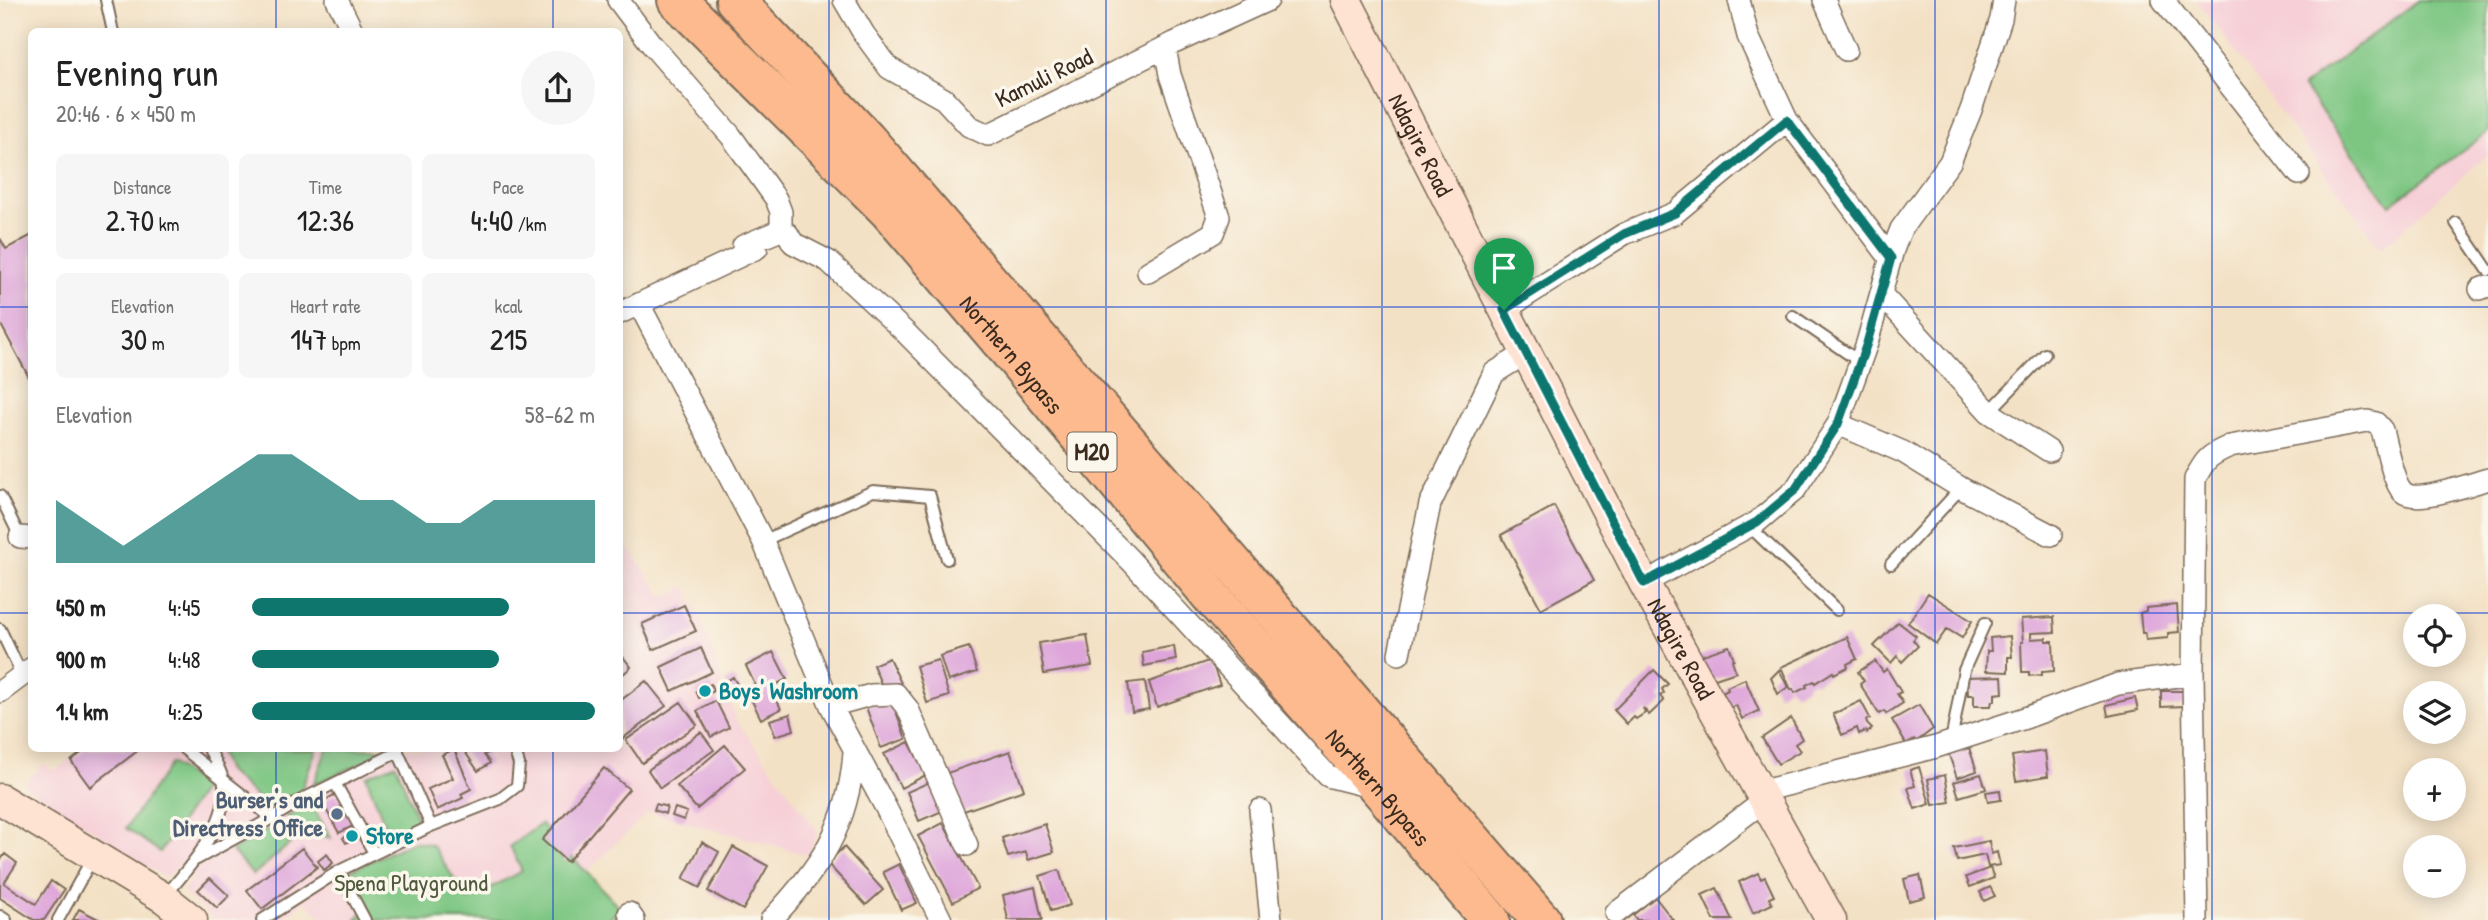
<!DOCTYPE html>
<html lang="en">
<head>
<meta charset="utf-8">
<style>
	body { margin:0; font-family:"Patrick Hand",sans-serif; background:#f6f6f6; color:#222; height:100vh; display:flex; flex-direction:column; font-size:26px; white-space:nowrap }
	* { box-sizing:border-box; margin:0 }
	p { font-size:23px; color:#767676 }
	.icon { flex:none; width:38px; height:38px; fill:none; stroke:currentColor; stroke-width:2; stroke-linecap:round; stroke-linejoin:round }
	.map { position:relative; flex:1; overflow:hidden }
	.drawer { position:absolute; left:28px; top:28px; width:595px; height:724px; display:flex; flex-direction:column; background:#fff; border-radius:10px; box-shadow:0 4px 18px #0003 }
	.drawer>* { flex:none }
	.buttons { position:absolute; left:2403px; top:604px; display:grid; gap:14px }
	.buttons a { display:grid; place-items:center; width:63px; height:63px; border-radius:50%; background:#fff; box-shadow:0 4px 18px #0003; font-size:35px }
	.pin { position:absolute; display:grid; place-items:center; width:60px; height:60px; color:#fff; margin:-72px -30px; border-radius:50% 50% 50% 0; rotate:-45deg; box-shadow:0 0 7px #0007 }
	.pin .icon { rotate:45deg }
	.round { display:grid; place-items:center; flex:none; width:74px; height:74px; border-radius:37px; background:#f6f6f6 }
	.headline { display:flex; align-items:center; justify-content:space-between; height:119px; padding:0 28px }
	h1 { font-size:38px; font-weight:600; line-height:52px }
	.figures { display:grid; grid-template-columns:repeat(3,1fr); gap:10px; height:119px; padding:7px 28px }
	.figures div { display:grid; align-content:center; border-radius:10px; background:#f6f6f6; text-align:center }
	.figures b { font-size:30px; font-weight:600 }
	.figures small { font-size:19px; font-weight:400 }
	.figures p { font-size:19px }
	.chart { height:196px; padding:14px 28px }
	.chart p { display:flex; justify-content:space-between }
	.chart svg { width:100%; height:126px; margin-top:7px; fill:#0f766e; opacity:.7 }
	ul { padding:0 28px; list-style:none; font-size:23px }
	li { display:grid; grid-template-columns:112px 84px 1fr; align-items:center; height:52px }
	li i { height:18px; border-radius:9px; background:#0f766e }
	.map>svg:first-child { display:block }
	.built { fill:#f6cfd7 }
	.green { fill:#7dc682; stroke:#5c7850; stroke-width:2 }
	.building { fill:#dea5da }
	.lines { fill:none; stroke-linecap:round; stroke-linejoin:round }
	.lane-casing { stroke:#7b6a58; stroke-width:14 }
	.street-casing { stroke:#7b6a58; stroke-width:24 }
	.secondary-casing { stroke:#7b6a58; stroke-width:33 }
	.highway-casing { stroke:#7b6a58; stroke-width:42 }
	.lane { stroke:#fff; stroke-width:10 }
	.street { stroke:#fff; stroke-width:21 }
	.secondary { stroke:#fee3d2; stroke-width:30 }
	.highway { stroke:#fcba8e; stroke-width:38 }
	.route-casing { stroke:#fff; stroke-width:14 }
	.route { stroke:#0f766e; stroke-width:9 }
	.grid { fill:none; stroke:#1d4ed8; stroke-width:2; stroke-opacity:0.55 }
	.culture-dot { fill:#0f9aa8; stroke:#fbf7ec; stroke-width:2.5 }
	.service-dot { fill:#5c6f8a; stroke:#fbf7ec; stroke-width:2.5 }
	.labels { text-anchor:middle; stroke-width:7; stroke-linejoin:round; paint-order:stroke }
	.shield { fill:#fbf7ec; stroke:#75685c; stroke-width:2 }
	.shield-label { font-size:23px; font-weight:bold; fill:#3b2a1e }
	.street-label { font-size:24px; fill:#3b2a1e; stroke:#fbf7ec }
	.culture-label { font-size:24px; font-weight:bold; fill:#0d838f; stroke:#fbf7ec; text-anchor:start }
	.service-label { font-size:24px; font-weight:bold; fill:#4e5e75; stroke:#fbf7ec; text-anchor:end }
	.park-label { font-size:24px; fill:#4f593c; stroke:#fbf7ec }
</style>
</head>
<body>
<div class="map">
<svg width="2488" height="920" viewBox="0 0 2488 920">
	<rect width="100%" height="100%" fill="#fbf7ec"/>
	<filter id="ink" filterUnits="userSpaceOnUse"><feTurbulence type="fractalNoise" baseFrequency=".0143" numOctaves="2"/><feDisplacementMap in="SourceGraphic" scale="14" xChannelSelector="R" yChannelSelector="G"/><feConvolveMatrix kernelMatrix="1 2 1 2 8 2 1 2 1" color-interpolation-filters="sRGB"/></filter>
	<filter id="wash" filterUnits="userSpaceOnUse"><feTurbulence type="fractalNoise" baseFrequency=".00686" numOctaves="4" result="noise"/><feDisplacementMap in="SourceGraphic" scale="28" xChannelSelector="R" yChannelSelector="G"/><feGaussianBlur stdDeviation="1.57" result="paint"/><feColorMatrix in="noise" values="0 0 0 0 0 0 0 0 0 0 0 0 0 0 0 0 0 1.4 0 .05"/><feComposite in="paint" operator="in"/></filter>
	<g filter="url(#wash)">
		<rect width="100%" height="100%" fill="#f3e1c5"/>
		<!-- built -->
		<path class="built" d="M2197,0H2488V154L2381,249Z
			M620,536L662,595H671L686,586L710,642L721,681L736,720L818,832L808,855L648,812L586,873L605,920H324L305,902L281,920H215L182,892L193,877L180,865L165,878L23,785L43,764L55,771L81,749H620Z"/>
		<!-- green -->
		<path class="green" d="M2419,0H2488V132L2390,205L2303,86Z
			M218,749H316L301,791L270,809L227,771Z
			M327,749H376L387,752L313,785Z
			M171,763L205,787L160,852L126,828Z
			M396,764L420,826L390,838L366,776Z
			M313,807L331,838L313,833L300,836L287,816Z
			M541,824L622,910L605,920H355L367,907L343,874L414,841L432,845L468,900L522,871L510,846Z
			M273,826L290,844L253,875L232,851Z"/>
		<g id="blocks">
			<!-- building -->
			<path class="building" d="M32,235V383L0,323V238L6,249Z
				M1554,506L1594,580L1541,609L1501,535Z
				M1928,593L1972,621L1962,638L1947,629L1936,644L1908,623Z
				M684,605L696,631L653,650L642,624Z
				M2177,605L2179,632L2168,633V638L2146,640L2145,633H2142L2140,613L2146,611V608Z
				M2054,617L2055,632L2031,633V639L2046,638V641H2053L2054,671L2042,672V675L2029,676V672H2022L2021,642H2023L2021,619Z
				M1898,622L1916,636L1913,640L1918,646L1902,662L1897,656L1891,663L1874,646Z
				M1087,635L1092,666L1044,674L1039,643Z
				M2010,636L2012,657H2008V672L1986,671L1987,651H1991L1990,638Z
				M1847,637L1857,659L1847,664L1848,667L1834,674L1833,672L1815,683L1814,681L1806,685L1807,687L1795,693L1793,689L1791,690L1781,667Z
				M1174,646L1176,660L1144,666L1142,652Z
				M1729,646L1734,659L1732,660L1736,672L1706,682L1697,657Z
				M969,647L977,672L948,681L940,656Z
				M701,648L712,672L672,691L661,667Z
				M773,652L787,679L771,687L781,709L761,719L749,695L758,691L746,666Z
				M620,653L631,667L620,677Z
				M889,658L902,685L885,693L873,665Z
				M938,660L949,696L927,703L916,666Z
				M1211,660L1220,685L1157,707L1149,682Z
				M1875,661L1883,672L1887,669L1901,692L1897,694L1903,703L1886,714L1884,711L1879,714L1860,684L1864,681L1858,672Z
				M1654,670L1668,684L1662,689L1664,693L1660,696L1664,701L1649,715L1643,708L1645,713L1636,719L1634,717L1627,724L1614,710Z
				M1779,670L1788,687L1778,694L1771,678Z
				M2002,676L2003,693L1995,694V701H1992L1991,706H1974V695H1968L1967,677Z
				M733,677L742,693L734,697L725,682Z
				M1745,679L1759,711L1742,719L1736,705L1730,708L1722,693L1728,690L1727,687Z
				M646,681L666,706L622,739L620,736V701Z
				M1145,681L1149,709L1132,712L1128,683Z
				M711,684L714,691L699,698L696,691Z
				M2161,691H2185V706L2161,707Z
				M891,698L906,739L881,748L866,707Z
				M2135,698L2138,710L2108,716L2106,705Z
				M716,701L729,727L711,737L697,711Z
				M1861,701L1870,718L1866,720L1867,724L1872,729L1867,733L1865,731L1859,734L1857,728L1842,735L1833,714Z
				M681,702L697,725L642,763L626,740Z
				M1919,705L1933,729L1916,742L1914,739L1906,744L1892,720Z
				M790,714L794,730L775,736L770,720Z
				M1791,718L1802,739L1795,744L1800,751L1778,764L1762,738Z
				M701,732L714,750L660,788L648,770Z
				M909,742L926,775L901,788L884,754Z
				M725,745L745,768L697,809L677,786Z
				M1968,745L1977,771L1957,778L1948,752Z
				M86,749H140L90,787L71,761Z
				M454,749L471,789L461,794L463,798L437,810L428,789L453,778L442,755Z
				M463,749H490L491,751L484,755L490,763L478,771Z
				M1010,751L1024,790L961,812L947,773Z
				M2045,751L2048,776L2016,781L2012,756Z
				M1919,767L1930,804L1915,809L1908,788L1915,786L1910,770Z
				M604,768L629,789L567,862L542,840Z
				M1981,774L1986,789L1959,797L1954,782Z
				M1945,775L1950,802L1933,805L1928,779Z
				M934,780L947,809L919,821L907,792Z
				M2000,790L2001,800L1988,802L1986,792Z
				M336,794L353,826L339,833L322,802Z
				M656,804L667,807L665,814L654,810Z
				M675,808L687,812L684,820L672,816Z
				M943,823L978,888L953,902L918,836Z
				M1045,824L1054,852L1028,860L1026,852L1008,857L1002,838Z
				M358,829L361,834L346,843L343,838Z
				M1989,841L1991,854L1997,852L2000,865L1988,867L1985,855L1957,861L1954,848Z
				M702,842L719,852L700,888L683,879Z
				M733,847L768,866L743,910L708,891Z
				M844,847L883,890L866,905L827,863Z
				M302,848L317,867L262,909L247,890Z
				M5,854L17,863L4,883L36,904L51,881L64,890L44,920H34L0,898V861Z
				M327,854L333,863L324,870L318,861Z
				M899,864L917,903L901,910L883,872Z
				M1990,868L1994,878L1970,887L1966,877Z
				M1059,870L1070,905L1051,911L1040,876Z
				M1758,873L1761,879L1765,877L1774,896L1769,898L1772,904L1753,913L1739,882Z
				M1920,875L1925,897L1909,901L1904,879Z
				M210,878L229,896L217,908L198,890Z
				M1035,887L1042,920H1008L1003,895Z
				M1990,887L1995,896L1984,901L1980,892Z
				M1717,888L1732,920H1714L1702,895Z
				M1655,897L1673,920H1637L1633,915Z
				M79,909L100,920H73Z"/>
		</g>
	</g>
	<g filter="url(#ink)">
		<use href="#blocks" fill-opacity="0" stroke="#7b6a58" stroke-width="2"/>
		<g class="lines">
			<defs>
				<path id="lane" d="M106,0L113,32
					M2456,223L2488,270
					M1793,316L1860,362
					M1989,412L2045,354
					M0,496L20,537
					M1749,526L1837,610
					M763,541L873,491L930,496L947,559
					M1891,564L1961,488
					M0,629L22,675
					M1951,742L1964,670L1985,623
					M184,749L272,818L305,798L398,752V749
					M398,752L431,826
					M335,783L374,853
					M197,859L272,818
					M339,871L365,920
					M165,896C189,868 233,819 223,779C220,769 214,758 209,749
					M0,916L6,920
					M58,920L93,857
					M262,920L339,871L431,826L500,799L517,786L519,764L514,749"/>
				<path id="street" d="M337,0L353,32
					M618,0L652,45L731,136L776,199L781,212V226L776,232L743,246L745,253
					M844,0L864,34L889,68L944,99L969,126L988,135L1174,43L1268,0
					M1824,0L1846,50
					M2163,0L2299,174
					M1787,120L1890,258
					M788,234L793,243L828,261L905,332L1130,560L1328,776L1375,788
					M1148,272L1213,233L1219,217L1170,75L1165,47
					M2480,289L2488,286
					M1882,295L1989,412L2049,451
					M639,304L763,541L831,706L886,808L941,920
					M1504,310L1624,234L1675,213L1787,120L1748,36L1739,0
					M620,313L757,248
					M1838,424L1903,452L1961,488L2051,535
					M20,537L32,538
					M1644,583L1757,522L1795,490L1838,424L1867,343L1893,250L1901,229L1950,162L1971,110L2001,19L2004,0
					M1399,654L1430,504L1494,373L1526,353
					M2193,674L2197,920
					M0,692L32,668
					M831,706L871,695L896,694L908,709L967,845
					M1759,792L1936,747L2028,717L2118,684L2193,674L2195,479C2205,459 2209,455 2230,446L2367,421L2376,423L2382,430C2386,444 2393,483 2403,492C2416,504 2471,484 2488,479
					M1260,810L1271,920
					M629,913L634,920
					M1616,913L1764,801
					M771,920C820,868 849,826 854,752"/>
				<g id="secondary">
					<path id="s1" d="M1346,0L1644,583L1831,920"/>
					<path d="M0,799L164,898L192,920"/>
				</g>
				<g id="highway">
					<path id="s2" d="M677,0L888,210L1008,350L1215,601L1384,794L1490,920"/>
					<path d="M735,0L866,139L1541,920"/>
				</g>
			</defs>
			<!-- lane casing -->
			<use href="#lane" class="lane-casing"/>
			<!-- street casing -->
			<use href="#street" class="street-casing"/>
			<!-- secondary casing -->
			<use href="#secondary" class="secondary-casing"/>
			<!-- highway casing -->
			<use href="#highway" class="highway-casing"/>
			<!-- lane -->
			<use href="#lane" class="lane"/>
			<!-- street -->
			<use href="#street" class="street"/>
			<!-- secondary -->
			<use href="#secondary" class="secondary"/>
			<!-- highway -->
			<use href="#highway" class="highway"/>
		</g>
	</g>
	<g class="lines" filter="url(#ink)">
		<defs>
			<path id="route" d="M1787,120L1891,258L1867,343L1838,424L1795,490L1757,522L1644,583L1504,310L1624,234L1675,213Z"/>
		</defs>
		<!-- route casing -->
		<use href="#route" class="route-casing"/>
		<!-- route -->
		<use href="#route" class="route"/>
	</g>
	<!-- grid -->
	<path class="grid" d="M276,0V32M553,0V32M829,0V920M1106,0V920M1382,0V920M1659,0V920M1935,0V920M2212,0V920M0,307H32M620,307H2488M0,613H32M620,613H2488M276,749V920M553,749V920"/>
	<!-- markers -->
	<g class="culture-dot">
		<circle cx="705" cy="691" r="7"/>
		<circle cx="352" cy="836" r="7"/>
	</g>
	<circle class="service-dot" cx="337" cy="814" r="7"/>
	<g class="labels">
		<!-- shield labels -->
		<rect class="shield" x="1067.5" y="432.5" width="49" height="39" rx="5"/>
		<g class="shield-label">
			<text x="1092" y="460">M20</text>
		</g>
		<!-- street labels -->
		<g class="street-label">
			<text transform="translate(1044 78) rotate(-26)" y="8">Kamuli Road</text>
			<text dy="8" stroke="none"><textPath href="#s1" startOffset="163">Ndagire Road</textPath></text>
			<text dy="8" stroke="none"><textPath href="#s2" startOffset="488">Northern Bypass</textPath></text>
			<text dy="8" stroke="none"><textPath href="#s1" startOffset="730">Ndagire Road</textPath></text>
			<text dy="8" stroke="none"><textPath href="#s2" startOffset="1055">Northern Bypass</textPath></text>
		</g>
		<!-- culture labels -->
		<g class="culture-label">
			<text x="719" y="699">Boys' Washroom</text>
			<text x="366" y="844">Store</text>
		</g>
		<!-- service labels -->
		<g class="service-label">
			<text x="323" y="808">Burser's and<tspan x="323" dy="28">Directress' Office</tspan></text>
		</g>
		<!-- park labels -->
		<g class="park-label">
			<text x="411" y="891">Spena Playground</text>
		</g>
	</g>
</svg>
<div class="buttons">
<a><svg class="icon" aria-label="locate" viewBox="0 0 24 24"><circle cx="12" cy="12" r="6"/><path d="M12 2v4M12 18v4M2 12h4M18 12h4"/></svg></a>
<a><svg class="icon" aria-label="layers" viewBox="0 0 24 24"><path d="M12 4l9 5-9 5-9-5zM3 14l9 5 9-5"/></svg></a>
<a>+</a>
<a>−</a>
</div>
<div class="pin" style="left:1504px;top:310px;background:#1e9e55"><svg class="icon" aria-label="arrive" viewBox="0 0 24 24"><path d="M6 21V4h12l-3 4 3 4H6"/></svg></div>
<section class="drawer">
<div class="headline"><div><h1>Evening run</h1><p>20:46 · 6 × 450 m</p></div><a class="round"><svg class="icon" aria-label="share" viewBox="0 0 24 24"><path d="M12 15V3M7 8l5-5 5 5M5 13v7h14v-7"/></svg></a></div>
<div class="figures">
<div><p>Distance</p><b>2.70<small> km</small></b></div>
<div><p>Time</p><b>12:36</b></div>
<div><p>Pace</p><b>4:40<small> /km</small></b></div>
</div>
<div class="figures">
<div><p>Elevation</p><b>30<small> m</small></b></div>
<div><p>Heart rate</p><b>147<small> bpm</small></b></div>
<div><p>kcal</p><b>215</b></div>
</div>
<div class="chart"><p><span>Elevation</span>58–62 m</p>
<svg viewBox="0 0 160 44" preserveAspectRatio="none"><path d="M0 44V22L10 30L20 38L30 30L40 22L50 14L60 6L70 6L80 14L90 22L100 22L110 30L120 30L130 22L140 22L150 22L160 22V44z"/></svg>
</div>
<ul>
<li><b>450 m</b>4:45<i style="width:75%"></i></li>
<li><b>900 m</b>4:48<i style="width:72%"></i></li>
<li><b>1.4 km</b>4:25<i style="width:100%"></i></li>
</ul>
</section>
</div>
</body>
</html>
